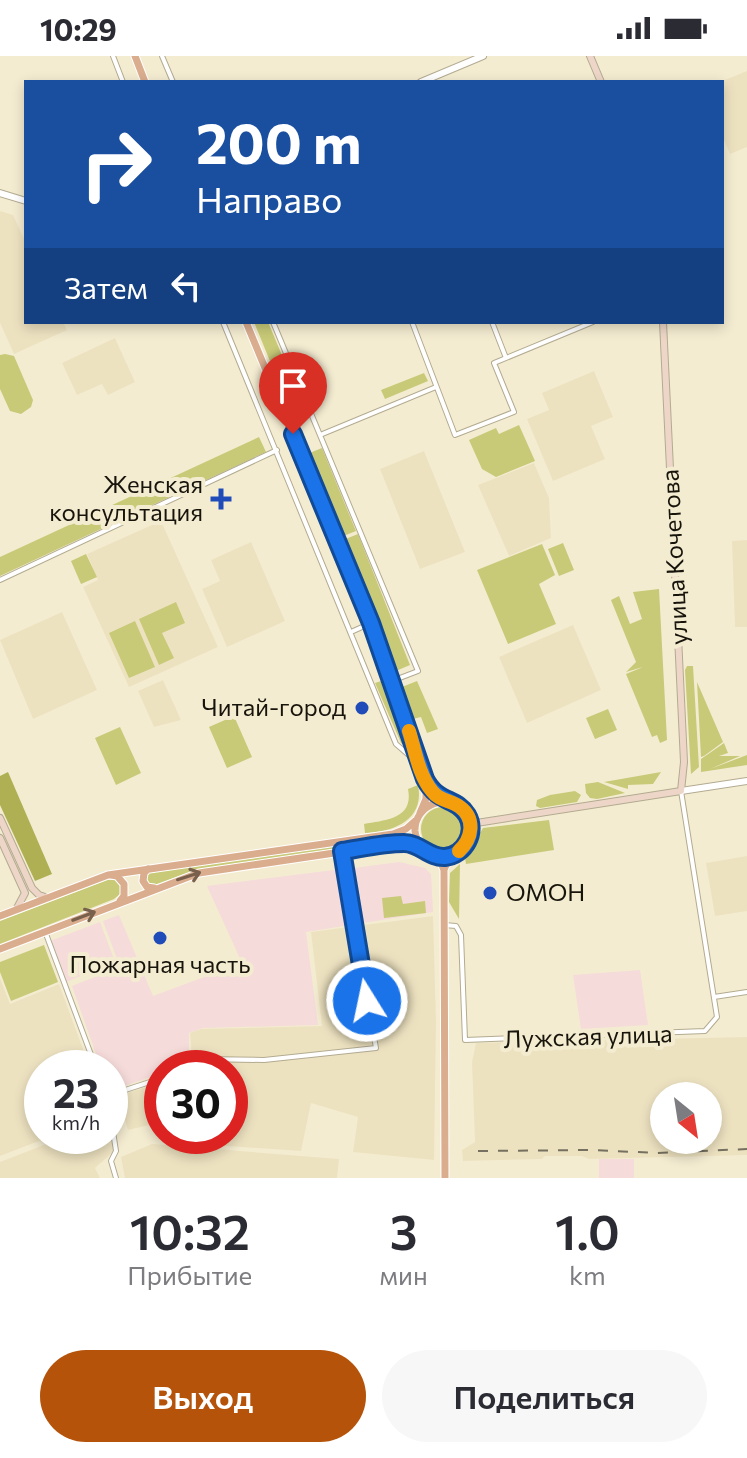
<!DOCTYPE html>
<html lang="ru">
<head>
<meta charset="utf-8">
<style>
	:root { --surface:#fff; --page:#f7f7f7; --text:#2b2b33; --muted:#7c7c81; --accent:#b45309 }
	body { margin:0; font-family:Commissioner,sans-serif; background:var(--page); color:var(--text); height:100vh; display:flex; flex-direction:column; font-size:30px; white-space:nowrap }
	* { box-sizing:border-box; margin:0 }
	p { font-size:26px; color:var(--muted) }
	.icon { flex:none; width:44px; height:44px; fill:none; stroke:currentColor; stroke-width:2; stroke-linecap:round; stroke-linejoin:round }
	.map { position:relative; height:1122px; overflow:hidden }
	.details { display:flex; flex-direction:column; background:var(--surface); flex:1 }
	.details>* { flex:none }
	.hud { position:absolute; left:24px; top:24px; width:700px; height:244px; border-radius:0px; box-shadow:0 4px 12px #0003; background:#1a4fa0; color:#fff; overflow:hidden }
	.needle { width:52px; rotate:150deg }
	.fabs { position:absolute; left:650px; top:1026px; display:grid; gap:16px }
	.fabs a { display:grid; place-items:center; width:72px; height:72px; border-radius:50%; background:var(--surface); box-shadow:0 4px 12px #0003; font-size:40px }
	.speed { position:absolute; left:24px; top:994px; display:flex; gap:16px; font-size:40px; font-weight:700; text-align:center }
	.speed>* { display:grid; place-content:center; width:104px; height:104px; border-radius:50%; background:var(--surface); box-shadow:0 4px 12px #0003; line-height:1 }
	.speed small { font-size:20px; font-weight:400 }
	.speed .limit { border:12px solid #d22; background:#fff; color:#111 }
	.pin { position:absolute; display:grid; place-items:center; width:68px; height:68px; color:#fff; margin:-82px -34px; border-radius:50% 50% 50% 0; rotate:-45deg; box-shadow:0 0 8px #0007 }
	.pin .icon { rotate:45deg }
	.me { position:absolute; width:88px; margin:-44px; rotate:350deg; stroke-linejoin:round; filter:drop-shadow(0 0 6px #0008) }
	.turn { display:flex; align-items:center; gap:28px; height:168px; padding:0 40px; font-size:36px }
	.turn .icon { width:104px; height:104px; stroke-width:2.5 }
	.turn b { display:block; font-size:56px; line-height:68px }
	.then { display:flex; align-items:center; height:76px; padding:0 40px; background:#0003; gap:16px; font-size:30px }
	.eta { display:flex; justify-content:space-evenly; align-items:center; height:136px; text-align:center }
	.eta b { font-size:48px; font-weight:600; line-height:56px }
	.primary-button { display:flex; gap:16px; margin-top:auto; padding:16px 40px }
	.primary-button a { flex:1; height:92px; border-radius:48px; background:var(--accent); color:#fff; font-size:32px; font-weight:600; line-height:92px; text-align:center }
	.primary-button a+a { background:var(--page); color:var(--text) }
	.status { display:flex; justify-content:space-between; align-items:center; height:56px; padding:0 40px; background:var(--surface); direction:ltr }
	.status svg { height:22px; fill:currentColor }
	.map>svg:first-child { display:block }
	.commercial { fill:#f5dbd9 }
	.built { fill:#ede2c0; fill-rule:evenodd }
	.green { fill:#c8ca78 }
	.forest { fill:#aeb053 }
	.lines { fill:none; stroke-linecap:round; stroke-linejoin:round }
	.minor-casing { stroke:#b3ab91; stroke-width:6 }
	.tertiary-casing { stroke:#b3ab91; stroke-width:8 }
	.secondary-casing { stroke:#b3ab91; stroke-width:8 }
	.primary-casing { stroke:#fff; stroke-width:9 }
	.minor { stroke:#fff; stroke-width:4 }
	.tertiary { stroke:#fff; stroke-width:6 }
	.secondary { stroke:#edd6c7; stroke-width:6 }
	.primary { stroke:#daad8f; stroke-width:7 }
	.rail { stroke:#75705f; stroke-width:2; stroke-dasharray:10 10; stroke-linecap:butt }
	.oneway { stroke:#78604d }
	.route-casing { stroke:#114b97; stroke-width:20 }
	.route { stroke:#1a73e8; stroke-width:14 }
	.slow { stroke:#f59e0b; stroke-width:14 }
	.poi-dot { fill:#1f4cb9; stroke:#f4ecd1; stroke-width:3 }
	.labels { text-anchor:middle; stroke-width:8; stroke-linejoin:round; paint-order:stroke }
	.poi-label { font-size:24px; fill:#17140b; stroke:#f4ecd1; text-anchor:end }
	.street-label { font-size:24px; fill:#17140b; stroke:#f4ecd1 }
</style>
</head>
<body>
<div class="status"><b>10:29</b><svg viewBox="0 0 49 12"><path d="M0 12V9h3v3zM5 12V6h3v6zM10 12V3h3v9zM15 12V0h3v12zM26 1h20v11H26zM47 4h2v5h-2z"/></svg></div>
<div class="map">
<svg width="747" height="1122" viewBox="0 0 747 1122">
	<rect width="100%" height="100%" fill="#f4ecd1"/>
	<path class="commercial" d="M399 806 425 812 431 818 433 856 356 868 347 813Z
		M342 813 350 869 306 876 318 969 203 972 189 977V997L178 1012H162V1017L110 1035V1012H101L72 930 120 911 103 865 119 859 153 940 242 907 207 830Z
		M100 866 115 906 66 926 50 885Z
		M640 914 648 969 581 973 573 919Z
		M599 1103H634V1122H599Z"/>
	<path class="built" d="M747 15V91L730 98 722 79 720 26Z
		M0 155 13 159 26 187V266H63L67 274 14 298 0 267Z
		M115 282 135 326 108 339 102 328 77 339 62 307Z
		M594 315 613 361 591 370 605 403 553 425 527 363 549 354 542 337Z
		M424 395 465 496 420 513 380 413Z
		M534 407 549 442 551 482 509 500 478 429Z
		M161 465 218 591 129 631 83 531 98 524 87 498Z
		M747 484V571H735L732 485Z
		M251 486 285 565 227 591 202 533 220 525 211 504Z
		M62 556 97 634 33 663 0 584Z
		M573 569 601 634 527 667 499 601Z
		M163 624 181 664 154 671 138 635Z
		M747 800V855L715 860 706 807Z
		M433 860 436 966 434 1104 353 1096 358 1061 311 1047 301 1095 199 1088 198 1080H230V1012H193L190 977 201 973 322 970 311 876Z
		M0 922 10 948 59 928 90 1012H42V1080H52L0 1100Z
		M747 981V1099L589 1103 582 1100H545L542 1103 463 1105 462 1094 475 1086 472 1006 476 987ZM664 1040H708V1084H664Z
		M162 1026V1073L153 1068 128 1074 118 1040Z
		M110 1070 113 1096 95 1112 100 1122H0V1106L67 1080H110Z
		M152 1088 339 1103 337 1122H125L121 1101Z"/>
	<path class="green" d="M254 266H268L305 354 292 359Z
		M5 298 14 300 33 344 31 351 21 358 10 355 0 333V299Z
		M424 317 428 325 385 343 381 334Z
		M519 369 535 405 496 421 482 413 469 384 496 372 499 378Z
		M259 381 266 396 0 520V501Z
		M322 392 356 475 341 481 307 398Z
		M358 478 410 609 396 615 343 484Z
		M563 487 574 514 559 520 548 493Z
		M542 488 555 519 539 528 556 568 508 588 477 514Z
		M86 498 97 521 81 528 71 505Z
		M659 533 667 684 660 687 657 679 652 681 626 618 643 611 626 616 636 606 611 544 619 540 630 568 642 563 633 536Z
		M176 546 185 567 162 577 174 602 159 609 139 563Z
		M135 565 155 611 129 622 109 577Z
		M687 610H693L699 711 691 718 685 614Z
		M384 624 407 691 401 687 375 627Z
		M417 625 438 673 427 677 421 661 413 663 402 631Z
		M697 626 723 686 704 700 701 701Z
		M608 653 617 674 595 683 586 662Z
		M234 660 252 701 227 712 209 671Z
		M120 671 141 717 116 729 95 682Z
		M724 687 728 697 719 700H740L710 713 747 699V709L701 716V703Z
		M661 716 653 728 628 729V733L604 726Z
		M598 726 625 737 597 743 590 742 586 737 585 728Z
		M418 729C425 764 394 776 365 777L364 768C385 764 414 763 408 733Z
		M575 735 581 739 577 746 540 752 536 750 537 744 550 739Z
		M421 773a22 22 0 1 1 44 0a22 22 0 1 1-44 0Z
		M549 764 554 794 466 808 465 802 483 772Z
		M399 780 400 784 196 814 154 829 149 828 146 824 149 817Z
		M460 808 459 863 449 846 450 817Z
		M107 824H115L120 830V838L114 843 0 888V865Z
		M401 840 403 848 425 845 426 857 384 862 382 842Z
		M44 889 58 926 11 945 0 916V906Z"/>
	<path class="forest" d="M8 716 52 818 35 825 0 749V720Z"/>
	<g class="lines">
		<g class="minor-casing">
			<path id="minor" d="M113 0 123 26
				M162 0 173 26
				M223 266 396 688 418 707
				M273 266 418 615 392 625
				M412 266 455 379 514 356 494 307 593 266
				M492 266 506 302
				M320 379 436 331
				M0 524 277 394
				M351 576 371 567
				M444 869 456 870 461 879 465 984 705 975 717 961 681 735
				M46 878 96 1012
				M714 941 747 936
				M186 1012 200 1003 264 1004 376 992 342 797
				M110 1039 162 1022
				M110 1056 116 1095 111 1105 116 1122"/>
		</g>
		<g class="tertiary-casing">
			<path id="tertiary" d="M421 26 483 0
				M0 137 26 145
				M681 735 747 725"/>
		</g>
		<g class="secondary-casing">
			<path id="secondary" d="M590 0 601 26
				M0 762 32 832 39 839 48 842
				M470 768 681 735 684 706 663 266
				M0 782 25 837 17 852"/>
		</g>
		<g class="primary-casing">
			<path id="primary" d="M135 0 145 26
				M246 266 371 567 426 728V743L420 757
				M148 813 144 817 143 825 147 831 154 832
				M444 814C439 797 417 795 415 775 414 749 448 735 464 756 487 784 449 794 444 814L445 1122
				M111 819 117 820 124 828V840L120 845
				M0 860 108 819 393 778 406 773 415 765
				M0 893 199 817 402 787 420 791"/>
		</g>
		<use href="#minor" class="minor"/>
		<use href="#tertiary" class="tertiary"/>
		<use href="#secondary" class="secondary"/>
		<use href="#primary" class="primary"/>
		<path class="rail" d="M478 1095 592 1094 657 1097 747 1093"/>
	</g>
	<defs><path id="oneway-shaft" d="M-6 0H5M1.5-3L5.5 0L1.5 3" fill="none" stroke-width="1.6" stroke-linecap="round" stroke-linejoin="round" transform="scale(2)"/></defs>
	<g class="oneway">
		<use href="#oneway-shaft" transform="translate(189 820) rotate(-18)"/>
		<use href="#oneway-shaft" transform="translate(84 860) rotate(-21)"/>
	</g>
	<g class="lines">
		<g class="route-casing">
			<path id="route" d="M293 378 371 567 425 723C438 748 456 741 467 759 477 776 465 799 445 801 429 802 420 787 404 787 383 787 362 792 342 795L367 945"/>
		</g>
		<use href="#route" class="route"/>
		<path class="slow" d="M409 675C415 694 419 720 432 735 439 745 451 744 460 751 476 763 472 783 459 795"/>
	</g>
	<g class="poi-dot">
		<path d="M217 431h8v8h8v8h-8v8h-8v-8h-8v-8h8z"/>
		<circle cx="362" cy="652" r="8"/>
		<circle cx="490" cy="837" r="8"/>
		<circle cx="160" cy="882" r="8"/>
	</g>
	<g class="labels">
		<g class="poi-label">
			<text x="203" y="437">Женская<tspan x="203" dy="28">консультация</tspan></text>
			<text x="346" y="660">Читай-город</text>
			<text x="506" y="845" text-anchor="start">ОМОН</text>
			<text x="160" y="917" text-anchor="middle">Пожарная часть</text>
		</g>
		<g class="street-label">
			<text transform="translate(675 501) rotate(-93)" y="8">улица Кочетова</text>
			<text transform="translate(588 981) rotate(-2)" y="8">Лужская улица</text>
		</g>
	</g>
</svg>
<div class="fabs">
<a><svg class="needle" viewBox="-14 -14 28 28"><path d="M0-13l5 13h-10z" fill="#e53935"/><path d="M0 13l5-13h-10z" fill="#7c7c81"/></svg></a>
</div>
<div class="speed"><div>23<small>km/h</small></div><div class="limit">30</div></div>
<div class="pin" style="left:293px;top:378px;background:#d93025"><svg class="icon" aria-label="arrive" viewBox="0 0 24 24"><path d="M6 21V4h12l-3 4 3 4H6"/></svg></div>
<svg class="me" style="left:367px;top:945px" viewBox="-20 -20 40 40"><circle r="17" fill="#1a73e8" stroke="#fff" stroke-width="3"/><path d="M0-11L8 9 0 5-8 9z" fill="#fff"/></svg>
<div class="hud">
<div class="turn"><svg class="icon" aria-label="right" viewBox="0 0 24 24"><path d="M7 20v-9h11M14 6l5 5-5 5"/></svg><div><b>200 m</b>Направо</div></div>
<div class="then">Затем<svg class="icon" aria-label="left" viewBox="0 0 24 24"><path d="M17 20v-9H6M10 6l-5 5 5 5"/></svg></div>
</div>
</div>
<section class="details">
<div class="eta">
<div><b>10:32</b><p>Прибытие</p></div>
<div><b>3</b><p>мин</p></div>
<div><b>1.0</b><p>km</p></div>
</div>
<div class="primary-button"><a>Выход</a><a>Поделиться</a></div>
</section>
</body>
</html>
